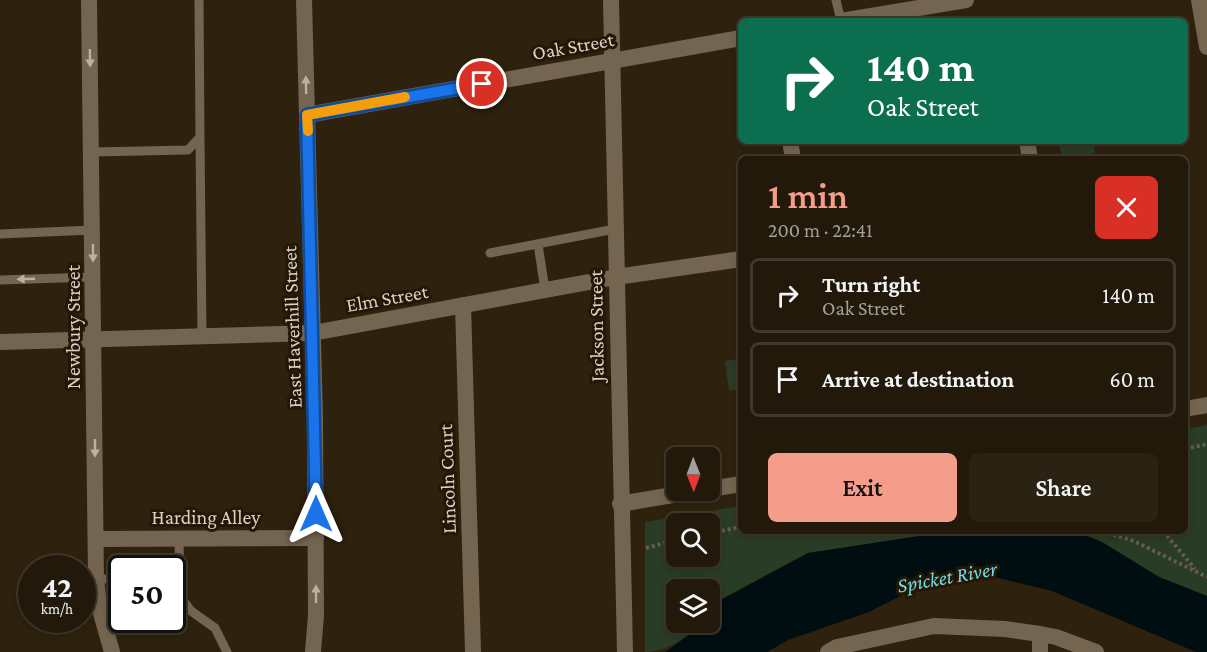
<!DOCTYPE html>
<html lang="en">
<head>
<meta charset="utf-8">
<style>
	:root { --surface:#22190a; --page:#2a2213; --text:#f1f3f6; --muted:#a2a09c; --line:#3f382b; --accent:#f49d8b }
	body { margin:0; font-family:"Crimson Pro",serif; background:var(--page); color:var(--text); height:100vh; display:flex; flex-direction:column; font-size:22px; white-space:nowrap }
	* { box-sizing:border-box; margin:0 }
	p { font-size:20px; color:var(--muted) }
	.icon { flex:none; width:33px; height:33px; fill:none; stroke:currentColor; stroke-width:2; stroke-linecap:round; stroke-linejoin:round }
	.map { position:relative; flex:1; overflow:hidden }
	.sheet { position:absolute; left:738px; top:156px; width:450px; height:378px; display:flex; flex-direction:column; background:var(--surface); border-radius:9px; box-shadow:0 3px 9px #0003,0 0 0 2px var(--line) }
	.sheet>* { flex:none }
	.guide { position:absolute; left:738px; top:18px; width:450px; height:126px; border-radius:9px; box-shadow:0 3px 9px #0003,0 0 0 2px var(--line); background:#0b6e4f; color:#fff; overflow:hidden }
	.needle { width:39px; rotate:179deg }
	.tools { position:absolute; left:666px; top:447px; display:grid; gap:12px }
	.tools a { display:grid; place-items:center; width:54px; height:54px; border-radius:9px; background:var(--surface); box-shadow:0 3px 9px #0003,0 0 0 2px var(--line); font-size:30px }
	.speed { position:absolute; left:18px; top:555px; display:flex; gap:12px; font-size:30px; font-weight:700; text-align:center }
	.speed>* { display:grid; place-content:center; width:78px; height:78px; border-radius:50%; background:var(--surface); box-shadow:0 3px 9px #0003,0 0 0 2px var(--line); line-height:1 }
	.speed small { font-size:15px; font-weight:400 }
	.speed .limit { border:3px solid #111; border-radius:9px; background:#fff; color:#111 }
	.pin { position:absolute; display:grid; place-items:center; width:51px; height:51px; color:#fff; margin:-26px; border:3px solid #fff; border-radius:50%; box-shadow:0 2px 6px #0007 }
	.me { position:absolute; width:66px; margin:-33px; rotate:0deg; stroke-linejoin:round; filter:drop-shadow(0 0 4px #0008) }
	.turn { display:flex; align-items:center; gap:21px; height:126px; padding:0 30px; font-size:27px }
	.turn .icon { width:78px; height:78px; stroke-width:2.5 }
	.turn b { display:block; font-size:42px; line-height:51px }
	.round { display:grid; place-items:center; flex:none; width:63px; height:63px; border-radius:9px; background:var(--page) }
	.summary { display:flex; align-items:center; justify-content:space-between; height:102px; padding:0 30px }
	h1 { font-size:36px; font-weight:600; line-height:45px; color:var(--accent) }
	.cta { display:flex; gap:12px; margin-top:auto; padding:12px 30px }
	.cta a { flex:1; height:69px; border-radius:9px; background:var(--accent); color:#111; font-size:24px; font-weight:600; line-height:69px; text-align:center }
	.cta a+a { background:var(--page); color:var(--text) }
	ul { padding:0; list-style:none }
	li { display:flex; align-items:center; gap:18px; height:75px; margin:0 12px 9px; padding:0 18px; border:3px solid var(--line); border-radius:9px }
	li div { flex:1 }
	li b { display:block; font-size:22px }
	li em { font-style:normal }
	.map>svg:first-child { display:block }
	.green { fill:#293c26; fill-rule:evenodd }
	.water { fill:#000e11 }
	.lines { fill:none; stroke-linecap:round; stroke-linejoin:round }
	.path { stroke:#675b4b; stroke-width:4; stroke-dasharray:3 3; stroke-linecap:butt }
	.service { stroke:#746550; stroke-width:9 }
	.minor { stroke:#746550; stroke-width:16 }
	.tertiary { stroke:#746550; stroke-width:16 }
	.secondary { stroke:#746550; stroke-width:16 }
	.oneway { fill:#bbb1a3 }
	.route-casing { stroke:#114b97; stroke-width:15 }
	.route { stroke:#1a73e8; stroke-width:10 }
	.slow { stroke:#f59e0b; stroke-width:10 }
	.labels { text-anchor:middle; stroke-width:6; stroke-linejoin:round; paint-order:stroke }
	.street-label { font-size:20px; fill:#dad1c6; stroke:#241705 }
	.water-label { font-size:21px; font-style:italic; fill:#73dae6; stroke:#241705 }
</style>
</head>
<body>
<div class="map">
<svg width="1207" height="652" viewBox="0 0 1207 652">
	<rect width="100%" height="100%" fill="#2e210e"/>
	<path class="green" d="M1058 141H1098L1094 143 1095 153 1063 159Z
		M741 359V389L729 391 725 361Z
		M1207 425V596L1159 577 1102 542 1074 531H1185V429Z
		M741 506V531H952L808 553 721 599 710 613V590H676V622L701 623C686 638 667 652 645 652V522ZM676 524H710V556H676Z"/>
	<path class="water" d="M952 531H1074L1102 542 1159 577 1207 596V652H1196L1052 591 994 577 914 589 869 612 788 640 767 652H665L688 636 701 623 710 622V613L721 600 808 553Z"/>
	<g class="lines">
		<path class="path" d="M1185 449 1207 444
			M830 531 843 533 888 531
			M1102 531 1134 541 1207 577
			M1163 531 1195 569
			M710 533 741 527
			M646 548 676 540"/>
		<path class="service" d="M836 0 841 21
			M200 137 202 336
			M93 152 188 150 200 137 199 0
			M0 234 93 230
			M538 244 545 290
			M490 253 615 229
			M0 280 94 277
			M179 538 180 596 191 611 215 628 227 652
			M96 579H122"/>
		<path class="minor" d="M1199 0 1207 47
			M841 21 966 0
			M307 115 741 38
			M790 141 793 159
			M1027 141 1030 159
			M463 305 473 652
			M0 342 313 333 616 277 741 259
			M1185 409 1207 405
			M710 489 741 484
			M620 504 702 490
			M96 539 316 538
			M1040 634V652
			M828 652 837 647 934 626 1005 629 1040 634 1056 637 1096 652"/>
		<path class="tertiary" d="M89 0 96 579 99 606 112 652"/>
		<path class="secondary" d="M304 0 315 418 316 615 313 652
			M611 0 625 652"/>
	</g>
	<defs><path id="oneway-solid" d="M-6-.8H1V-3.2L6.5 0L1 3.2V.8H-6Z" transform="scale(1.5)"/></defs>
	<g class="oneway">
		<use href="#oneway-solid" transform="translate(90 58) rotate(89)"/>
		<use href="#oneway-solid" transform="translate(306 85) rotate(-91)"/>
		<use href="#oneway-solid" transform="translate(93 253) rotate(90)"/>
		<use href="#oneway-solid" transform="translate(26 279) rotate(178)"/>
		<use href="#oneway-solid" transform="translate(95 448) rotate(90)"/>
		<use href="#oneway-solid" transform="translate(316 594) rotate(-90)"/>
	</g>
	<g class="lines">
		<g class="route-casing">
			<path id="route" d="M316 514 307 115 482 84"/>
		</g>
		<use href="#route" class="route"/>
		<path class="slow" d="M308 131 307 115 405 97"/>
	</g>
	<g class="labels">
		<g class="street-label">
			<text transform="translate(573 46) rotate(-10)" y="7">Oak Street</text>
			<text transform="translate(387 298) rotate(-10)" y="7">Elm Street</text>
			<text transform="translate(596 326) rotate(-91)" y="7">Jackson Street</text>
			<text transform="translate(73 327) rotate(-90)" y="7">Newbury Street</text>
			<text transform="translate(292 327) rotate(-92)" y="7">East Haverhill Street</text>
			<text transform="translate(447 479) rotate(-92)" y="7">Lincoln Court</text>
			<text x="206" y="524">Harding Alley</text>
		</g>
		<g class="water-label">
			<text transform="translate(947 577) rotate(-10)" y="7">Spicket River</text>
		</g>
	</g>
</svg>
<div class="tools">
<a><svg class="needle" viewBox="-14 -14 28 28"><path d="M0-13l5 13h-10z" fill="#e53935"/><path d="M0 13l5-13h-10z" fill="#a2a09c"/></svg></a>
<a><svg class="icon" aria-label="search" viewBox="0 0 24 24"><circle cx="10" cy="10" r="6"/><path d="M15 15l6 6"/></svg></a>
<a><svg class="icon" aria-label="layers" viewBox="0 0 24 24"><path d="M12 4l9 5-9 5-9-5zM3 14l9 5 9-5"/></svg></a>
</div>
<div class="speed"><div>42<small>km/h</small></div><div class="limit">50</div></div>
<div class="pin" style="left:482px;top:84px;background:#d93025"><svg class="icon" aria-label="arrive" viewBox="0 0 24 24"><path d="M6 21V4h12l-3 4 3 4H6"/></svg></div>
<svg class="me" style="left:316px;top:514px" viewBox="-20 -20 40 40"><path d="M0-17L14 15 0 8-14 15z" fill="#1a73e8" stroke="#fff" stroke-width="4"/></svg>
<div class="guide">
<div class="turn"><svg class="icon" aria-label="right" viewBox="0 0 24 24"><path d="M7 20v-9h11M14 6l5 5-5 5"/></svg><div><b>140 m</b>Oak Street</div></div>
</div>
<section class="sheet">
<div class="summary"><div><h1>1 min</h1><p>200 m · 22:41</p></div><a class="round" style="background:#d93025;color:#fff"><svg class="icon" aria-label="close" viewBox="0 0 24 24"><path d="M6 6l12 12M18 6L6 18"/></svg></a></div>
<ul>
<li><svg class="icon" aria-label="right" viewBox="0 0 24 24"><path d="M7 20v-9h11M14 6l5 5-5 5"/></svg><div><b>Turn right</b><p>Oak Street</p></div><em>140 m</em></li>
<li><svg class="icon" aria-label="arrive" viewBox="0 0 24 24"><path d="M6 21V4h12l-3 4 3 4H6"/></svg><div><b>Arrive at destination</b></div><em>60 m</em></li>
</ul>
<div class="cta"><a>Exit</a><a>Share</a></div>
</section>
</div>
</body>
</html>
